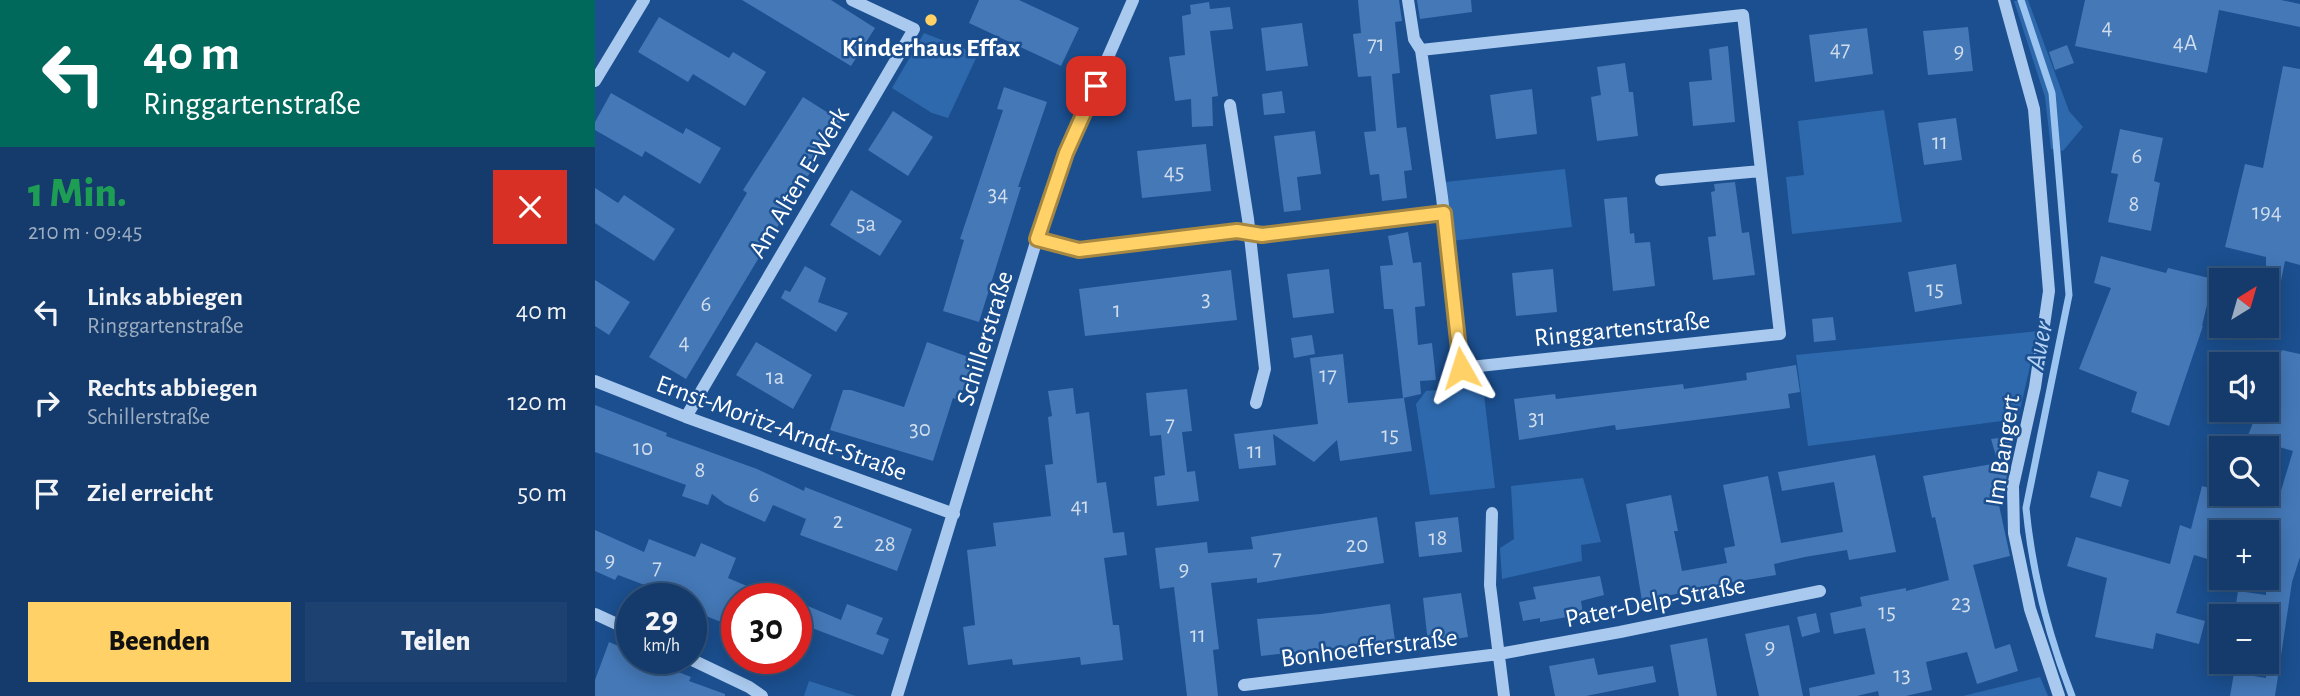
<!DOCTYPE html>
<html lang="de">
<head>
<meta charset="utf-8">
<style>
	:root { --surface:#143b6b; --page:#1d4271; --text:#f1f3f6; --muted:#9dadc1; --line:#33557e; --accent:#ffd166 }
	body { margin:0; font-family:"Alegreya Sans",sans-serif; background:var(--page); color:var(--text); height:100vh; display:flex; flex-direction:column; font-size:26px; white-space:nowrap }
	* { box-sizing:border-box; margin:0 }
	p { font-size:23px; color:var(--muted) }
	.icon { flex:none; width:38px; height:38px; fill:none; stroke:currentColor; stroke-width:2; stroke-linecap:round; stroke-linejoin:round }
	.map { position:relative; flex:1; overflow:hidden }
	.sheet { display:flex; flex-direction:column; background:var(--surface); width:595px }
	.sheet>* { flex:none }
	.hud { background:#00695c; color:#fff; overflow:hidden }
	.needle { width:46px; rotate:37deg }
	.tools { position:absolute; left:1614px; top:268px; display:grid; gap:14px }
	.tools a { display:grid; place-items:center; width:70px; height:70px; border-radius:0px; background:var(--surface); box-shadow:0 4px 18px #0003,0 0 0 2px var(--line); font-size:35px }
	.speed { position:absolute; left:21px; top:583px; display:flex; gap:14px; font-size:35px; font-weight:700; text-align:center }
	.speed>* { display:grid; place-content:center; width:91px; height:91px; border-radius:50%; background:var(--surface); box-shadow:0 4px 18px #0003,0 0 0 2px var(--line); line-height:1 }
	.speed small { font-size:18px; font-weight:400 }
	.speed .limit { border:10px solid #d22; background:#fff; color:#111 }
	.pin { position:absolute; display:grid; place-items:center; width:60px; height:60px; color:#fff; margin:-30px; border-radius:14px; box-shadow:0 4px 10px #0006 }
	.me { position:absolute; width:77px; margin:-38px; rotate:354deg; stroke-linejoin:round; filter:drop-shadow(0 0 5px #0008) }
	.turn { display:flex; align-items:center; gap:24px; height:147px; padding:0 28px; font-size:32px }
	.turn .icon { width:91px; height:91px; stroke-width:2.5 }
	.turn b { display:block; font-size:49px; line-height:60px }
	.round { display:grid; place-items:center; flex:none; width:74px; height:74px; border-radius:0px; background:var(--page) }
	.overview { display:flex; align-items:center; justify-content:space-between; height:119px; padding:0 28px }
	h1 { font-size:42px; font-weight:800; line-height:52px; color:#1e9e55 }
	.primary-button { display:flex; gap:14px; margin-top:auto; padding:14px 28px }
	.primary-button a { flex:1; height:80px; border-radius:0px; background:var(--accent); color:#111; font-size:28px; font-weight:800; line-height:80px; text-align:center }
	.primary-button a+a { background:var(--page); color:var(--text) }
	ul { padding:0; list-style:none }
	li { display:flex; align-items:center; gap:21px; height:91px; padding:0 28px }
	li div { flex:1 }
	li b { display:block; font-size:26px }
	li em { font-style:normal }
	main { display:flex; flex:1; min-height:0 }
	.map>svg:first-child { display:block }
	.green { fill:#2e69ad }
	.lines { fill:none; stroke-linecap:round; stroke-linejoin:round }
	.stream { stroke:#9cc4f0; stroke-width:7 }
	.building { fill:#4478b7 }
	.minor { stroke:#a9c9ee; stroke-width:12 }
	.route-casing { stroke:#a68842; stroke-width:18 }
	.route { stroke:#ffd166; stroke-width:12 }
	.poi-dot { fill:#ffd166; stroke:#1b4f8f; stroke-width:2.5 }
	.labels { text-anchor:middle; stroke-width:5; stroke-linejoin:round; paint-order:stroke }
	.number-label { font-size:23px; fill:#d0dded }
	.poi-label { font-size:26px; font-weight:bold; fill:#fff; stroke:#1b4f8f }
	.street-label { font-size:26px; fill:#fff; stroke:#1b4f8f }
	.water-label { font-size:28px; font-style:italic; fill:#b5d3f5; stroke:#1b4f8f }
</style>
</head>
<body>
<main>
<section class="sheet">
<div class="hud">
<div class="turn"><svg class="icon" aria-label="left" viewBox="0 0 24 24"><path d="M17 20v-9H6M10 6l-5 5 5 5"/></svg><div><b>40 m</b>Ringgartenstraße</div></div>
</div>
<div class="overview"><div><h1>1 Min.</h1><p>210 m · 09:45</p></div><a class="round" style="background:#d93025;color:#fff"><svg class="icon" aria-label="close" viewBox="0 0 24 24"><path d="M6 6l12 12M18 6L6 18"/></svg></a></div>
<ul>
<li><svg class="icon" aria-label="left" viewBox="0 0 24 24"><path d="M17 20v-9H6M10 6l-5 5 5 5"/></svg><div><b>Links abbiegen</b><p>Ringgartenstraße</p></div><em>40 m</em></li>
<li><svg class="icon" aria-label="right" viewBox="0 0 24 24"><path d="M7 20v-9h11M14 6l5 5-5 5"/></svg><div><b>Rechts abbiegen</b><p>Schillerstraße</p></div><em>120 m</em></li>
<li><svg class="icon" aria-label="arrive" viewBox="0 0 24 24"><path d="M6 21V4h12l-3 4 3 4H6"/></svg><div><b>Ziel erreicht</b></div><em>50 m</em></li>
</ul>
<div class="primary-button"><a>Beenden</a><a>Teilen</a></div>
</section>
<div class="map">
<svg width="1705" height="696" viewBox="0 0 1705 696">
	<rect width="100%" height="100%" fill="#1b4f8f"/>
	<path class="green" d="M1433 0 1474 111 1488 127 1468 151 1456 149 1450 97 1419 1Z
		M329 33 383 54 353 118 337 113 297 88Z
		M1289 110 1307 222 1197 234 1191 177 1209 175 1203 121Z
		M970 169 977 227 856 241 850 182Z
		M1443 331 1423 419 1213 446 1201 355Z
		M888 386 900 488 835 495 821 404 831 391Z
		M988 478 1006 542 986 545 987 561 907 579 905 548 919 539 916 486Z
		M1445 677 1453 696H1368Z
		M214 681 261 696H209Z"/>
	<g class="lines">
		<path class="stream" d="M1426 0 1457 93 1474 295 1431 508C1437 571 1454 637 1477 696"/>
	</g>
	<path class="building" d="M147 0H236L280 28 256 66Z
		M384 0H424L484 28 466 66 374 23Z
		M763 0H804L807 21 800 22 805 73 797 74 802 128 811 127 817 170 809 171 812 198 787 201 784 174 775 175 769 132 781 131 776 76 763 77 758 34 766 33Z
		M822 0H876L877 12 825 19Z
		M1490 0H1686L1705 4V27L1624 10 1612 73 1480 46Z
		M614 2 615 9 635 7 638 29 615 31 623 96 617 97 618 126 597 127 596 99 580 101 574 57 590 55 587 16 596 14 595 5Z
		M64 17 134 58 138 52 171 72 150 106 98 74 93 82 43 52Z
		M707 23 713 66 671 71 666 28Z
		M1373 27 1378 71 1333 75 1328 31Z
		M1272 28 1278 74 1220 82 1214 35Z
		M1472 45 1479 63 1460 70 1454 52Z
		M1133 46 1140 122 1098 126 1094 82 1117 80 1114 49Z
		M1030 63 1034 92H1038L1043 136 1002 141 996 97 1006 95 1002 67Z
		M1688 66 1705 69V265L1690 261 1680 311 1671 310V257L1630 247 1650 164 1668 168Z
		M409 87 452 102 423 187H426L384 322 348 311 369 240 365 239 408 110 402 109Z
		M937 89 942 134 901 139 895 95Z
		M687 91 690 113 669 115 667 94Z
		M16 93 88 134 91 128 126 148 105 184 50 151 47 157 0 130V122Z
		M208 97 246 121 91 379 54 357 152 193 148 190Z
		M298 111 338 137 313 176 273 150Z
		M1361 118 1367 160 1329 165 1323 123Z
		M1525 129 1568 138 1559 181 1565 183 1556 231 1513 222 1523 174 1516 173Z
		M720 131 726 174 702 177 706 210 689 212 679 136Z
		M611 144 616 191 547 198 542 151Z
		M1140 182 1147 233 1154 232 1160 275 1118 280 1113 237 1121 236 1116 192 1120 191 1119 184Z
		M0 188 23 203 29 195 80 229 59 261 0 223Z
		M256 190 307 221 285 256 235 225Z
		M1032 197 1035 234 1039 233 1040 243 1055 242 1060 286 1018 291 1009 199Z
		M813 232 818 263 826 262 830 306 820 307 823 345 837 343 841 380 825 381 826 394 808 398 798 309H789L785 266 798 265 793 236Z
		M1506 256 1571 273 1573 268 1618 279 1607 326H1608L1574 426 1536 412 1542 392 1484 369 1516 288 1499 283Z
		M1361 264 1367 304 1320 312 1313 272Z
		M210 266 231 278 223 302 253 313 241 332 186 298 190 290 195 292Z
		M734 269 739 313 698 318 692 274Z
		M958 269 962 312 921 316 917 273Z
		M636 270 642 320 490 336 484 289Z
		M0 280 35 302 14 335 0 326Z
		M1238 317 1241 340 1219 342 1217 319Z
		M717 335 720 354 699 358 696 338Z
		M161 342 217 375 198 409 141 375Z
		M332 342 379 359 364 400 358 398 338 461 235 430 248 390H256L309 407Z
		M1687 350 1705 354V557L1697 582 1680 696H1635L1639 673 1671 678V616H1639L1643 591 1671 595V532H1626V563L1599 555 1581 613 1610 621 1604 644 1561 633 1558 649 1500 637 1512 578 1472 566 1481 537 1575 564 1585 525 1596 529 1607 486 1626 491V507L1631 494H1685L1698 451 1652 438 1663 410H1671V389Z
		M748 354 753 403 809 398 817 451 745 461 742 440 719 462 678 434 681 465 644 469 639 434 723 424 715 358Z
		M1201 365 1205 392 1193 394 1195 408 1021 430 1020 425 924 440 919 399 960 394 961 399 1088 384 1089 389 1152 380 1151 373Z
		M478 388 481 414 494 412 502 483 511 482 518 533 529 532 532 555 509 558 518 625H524L528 660 486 665 485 657 418 665 417 659 373 665 368 627 380 625 372 550 401 546 398 523 456 516 450 465 458 464 453 417 457 416 453 391Z
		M592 389 597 431 587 432 592 472 600 471 604 501 562 506 559 477 570 475 566 435 555 436 551 393Z
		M0 405 72 433 71 436 162 469 209 491 210 487 317 529 302 571 205 535 211 519 178 505 170 522 130 504 117 494 113 505 87 496 91 485 0 452Z
		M1418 436 1409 494 1402 496 1415 556 1378 565 1400 649 1415 644 1423 671 1382 684 1372 652 1331 662 1337 690 1311 696H1284L1283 691 1262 696H1215L1214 688 1280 674 1270 628 1239 634 1235 613 1267 606 1265 597 1311 588V591L1354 580 1340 517 1337 518 1328 476 1403 463 1396 439Z
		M1280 455 1301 552 1254 560 1252 550 1210 557 1179 564 1181 575 1091 590V592L1047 601 1031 504 1076 495 1083 531H1079L1087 571 1132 563 1129 548 1140 546 1128 485 1173 476 1186 543 1248 532 1239 482 1187 491 1183 472Z
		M1503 471 1534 480 1526 507 1495 497Z
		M782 517 789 563 662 583V578L616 583 624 649 618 650 623 696H592L579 587 565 589 560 548 612 542 613 553 658 549 656 537Z
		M863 517 867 552 824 557 820 522Z
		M0 530 49 552 54 539 100 557 106 543 141 558 133 578 180 598H136L126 622 96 610V598H84L23 575 20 580 0 571Z
		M1005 576 1009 595 986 601 988 614 945 622V618L928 621 924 602 941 599 938 587Z
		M866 593 873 637 833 643 828 598Z
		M201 601 246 620 252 604 288 618 281 634 294 639 288 655 201 622Z
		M795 604 800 641 666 656 662 619 726 614Z
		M1221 613 1225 632 1207 637 1202 617Z
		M1194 625 1208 696H1164L1150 634Z
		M1112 638 1122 696H1084L1075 645Z
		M14 642 33 650 30 658H60L58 662 96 677 94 681 130 694V696H0V680Z
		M999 658 1003 675 1058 666 1061 682 991 696H960L954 666Z"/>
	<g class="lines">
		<path class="minor" d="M813 0 819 39 826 50
			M1409 0 1439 109 1454 291 1440 387 1418 486 1419 533 1435 609 1464 696
			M1148 15 1185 334 866 368 847 197 826 50Z
			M0 81 49 0
			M635 105 653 219 670 369 661 403
			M1066 180 1166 171
			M442 239 484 250 642 231 667 235 849 213
			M0 381 91 417 359 514
			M91 417 319 29 257 0
			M897 513 895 585 909 696
			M0 614 37 631
			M93 658 154 687 167 696
			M649 685 904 654 1025 632 1225 591
			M302 696 442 239 471 153 538 0"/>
	</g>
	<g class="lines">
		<g class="route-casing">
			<path id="route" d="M501 86 471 153 442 239 484 250 642 231 667 235 849 213 866 368"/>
		</g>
		<use href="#route" class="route"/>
	</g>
	<circle class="poi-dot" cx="336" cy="20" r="7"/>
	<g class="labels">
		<g class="number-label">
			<text x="1512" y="34">4</text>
			<text x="1590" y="50">4A</text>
			<text x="781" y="51">71</text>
			<text x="1245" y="56">47</text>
			<text x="1364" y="58">9</text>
			<text x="1345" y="149">11</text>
			<text x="1542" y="163">6</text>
			<text x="579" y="179">45</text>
			<text x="403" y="201">34</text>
			<text x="1539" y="211">8</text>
			<text x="1672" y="219">194</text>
			<text x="271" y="231">5a</text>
			<text x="1340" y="296">15</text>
			<text x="611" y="306">3</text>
			<text x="111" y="311">6</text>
			<text x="522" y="317">1</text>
			<text x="89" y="349">4</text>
			<text x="733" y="382">17</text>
			<text x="180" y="384">1a</text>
			<text x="942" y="425">31</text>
			<text x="575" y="431">7</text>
			<text x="325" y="436">30</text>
			<text x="795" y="442">15</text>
			<text x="48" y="455">10</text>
			<text x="660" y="458">11</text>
			<text x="105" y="477">8</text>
			<text x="159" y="502">6</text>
			<text x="485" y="513">41</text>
			<text x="243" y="528">2</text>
			<text x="843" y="545">18</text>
			<text x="290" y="551">28</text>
			<text x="762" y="552">20</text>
			<text x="682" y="565">7</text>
			<text x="15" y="567">9</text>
			<text x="62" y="574">7</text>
			<text x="589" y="576">9</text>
			<text x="1366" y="610">23</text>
			<text x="1292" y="619">15</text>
			<text x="603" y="642">11</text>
			<text x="1175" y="654">9</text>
			<text x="1307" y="682">13</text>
		</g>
		<g class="poi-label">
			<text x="336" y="56">Kinderhaus Effax</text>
		</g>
		<g class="street-label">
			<text transform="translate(203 182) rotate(-59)" y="9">Am Alten E-Werk</text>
			<text transform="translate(1027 328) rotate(-6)" y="9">Ringgartenstraße</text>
			<text transform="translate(389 338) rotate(-73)" y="9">Schillerstraße</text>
			<text transform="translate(187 427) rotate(20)" y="9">Ernst-Moritz-Arndt-Straße</text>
			<text transform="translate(1407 450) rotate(-81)" y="9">Im Bangert</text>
			<text transform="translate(1060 601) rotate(-11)" y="9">Pater-Delp-Straße</text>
			<text transform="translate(774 647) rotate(-7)" y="9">Bonhoefferstraße</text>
		</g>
		<g class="water-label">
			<text transform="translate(1443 345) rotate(-79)" y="10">Auer</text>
		</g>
	</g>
</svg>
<div class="tools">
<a><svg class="needle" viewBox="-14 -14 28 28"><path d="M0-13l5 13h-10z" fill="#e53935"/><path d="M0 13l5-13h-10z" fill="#9dadc1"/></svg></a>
<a><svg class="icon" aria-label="sound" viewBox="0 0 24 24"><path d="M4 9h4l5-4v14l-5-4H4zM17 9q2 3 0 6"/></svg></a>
<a><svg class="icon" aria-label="search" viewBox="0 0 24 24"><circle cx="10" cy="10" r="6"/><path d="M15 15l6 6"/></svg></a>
<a>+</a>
<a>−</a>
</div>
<div class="speed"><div>29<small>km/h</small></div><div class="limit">30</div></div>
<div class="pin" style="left:501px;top:86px;background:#d93025"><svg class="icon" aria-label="arrive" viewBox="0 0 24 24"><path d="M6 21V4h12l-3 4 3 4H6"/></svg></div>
<svg class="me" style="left:866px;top:368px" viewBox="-20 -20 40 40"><path d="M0-17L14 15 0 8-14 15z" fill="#ffd166" stroke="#fff" stroke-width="4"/></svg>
</div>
</main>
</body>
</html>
